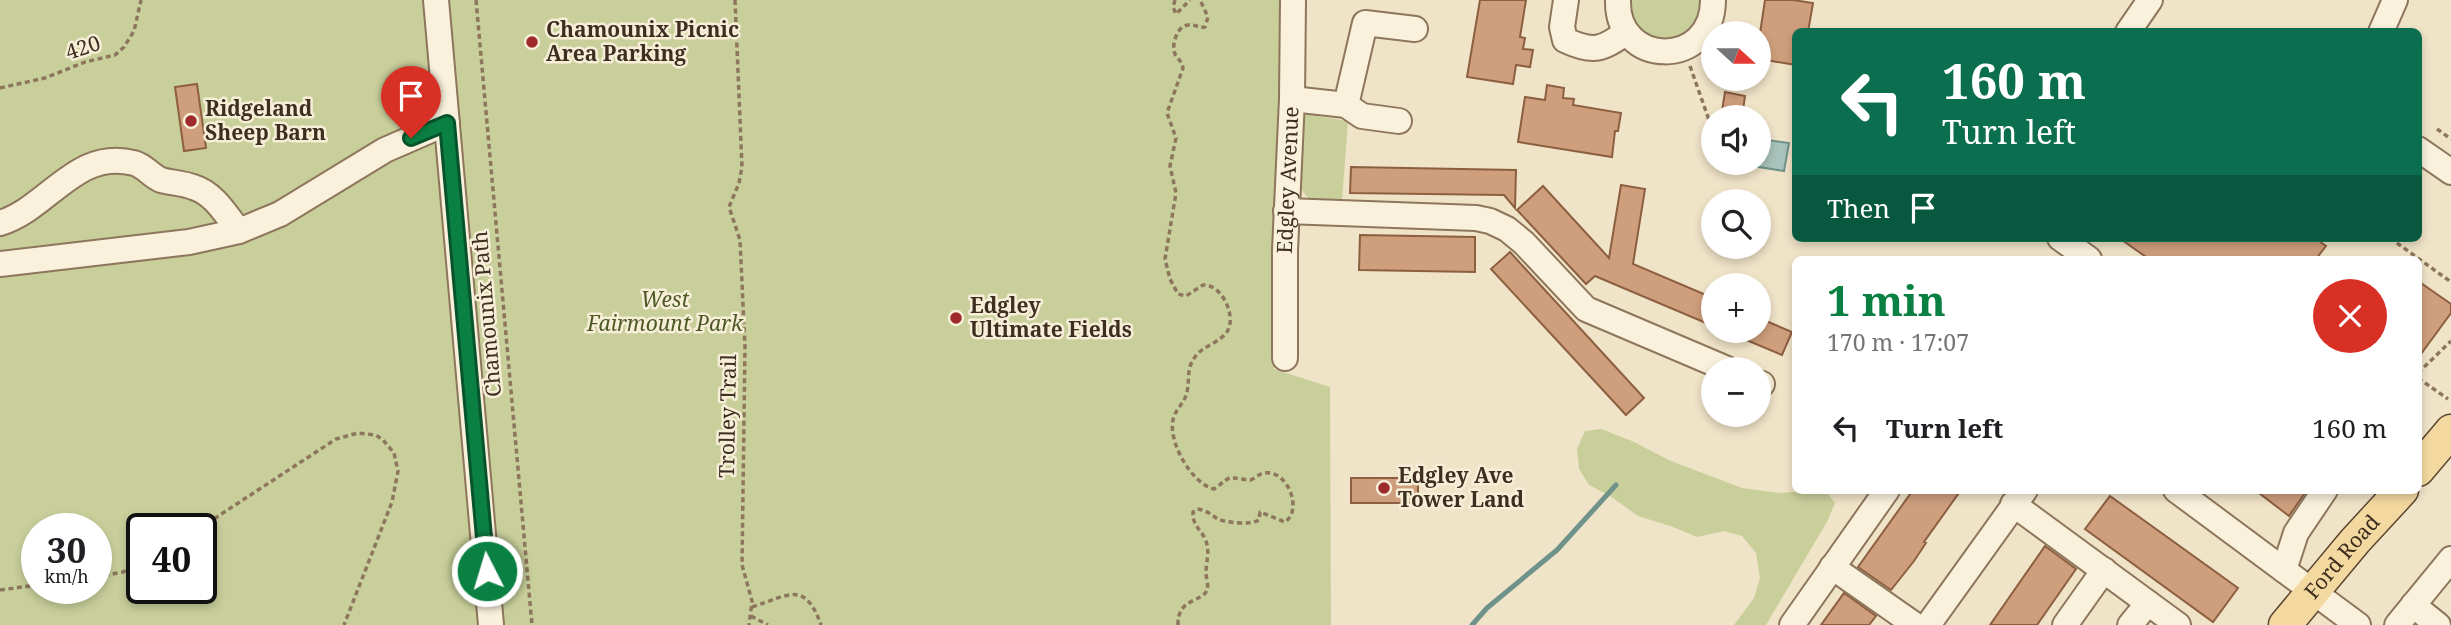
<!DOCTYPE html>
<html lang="en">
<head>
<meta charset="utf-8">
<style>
	:root { --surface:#fff; --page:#f2f2f2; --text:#202124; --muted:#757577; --accent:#0b8043 }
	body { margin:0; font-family:"Noto Serif",serif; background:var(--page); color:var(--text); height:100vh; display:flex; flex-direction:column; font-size:26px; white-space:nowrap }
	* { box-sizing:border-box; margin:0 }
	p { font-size:23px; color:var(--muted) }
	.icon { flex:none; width:38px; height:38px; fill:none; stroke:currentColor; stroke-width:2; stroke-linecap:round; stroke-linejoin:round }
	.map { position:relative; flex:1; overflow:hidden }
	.sheet { position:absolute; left:1792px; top:256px; width:630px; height:238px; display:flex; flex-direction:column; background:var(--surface); border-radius:10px; box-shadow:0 4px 10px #0003 }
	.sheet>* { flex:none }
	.top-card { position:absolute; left:1792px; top:28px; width:630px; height:214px; border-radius:10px; box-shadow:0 4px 10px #0003; background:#0b6e4f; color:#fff; overflow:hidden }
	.needle { width:46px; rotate:111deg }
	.fabs { position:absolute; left:1701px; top:21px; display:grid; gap:14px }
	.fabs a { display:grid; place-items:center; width:70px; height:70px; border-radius:50%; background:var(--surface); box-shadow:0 4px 10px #0003; font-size:35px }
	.speed { position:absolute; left:21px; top:513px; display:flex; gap:14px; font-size:35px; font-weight:700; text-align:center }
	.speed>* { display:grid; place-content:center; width:91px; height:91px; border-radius:50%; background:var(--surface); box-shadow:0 4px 10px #0003; line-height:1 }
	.speed small { font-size:18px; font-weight:400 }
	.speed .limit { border:4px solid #111; border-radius:10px; background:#fff; color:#111 }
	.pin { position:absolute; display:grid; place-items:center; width:60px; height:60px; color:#fff; margin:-72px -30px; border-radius:50% 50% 50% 0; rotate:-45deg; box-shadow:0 0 7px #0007 }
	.pin .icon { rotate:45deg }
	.me { position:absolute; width:77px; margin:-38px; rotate:355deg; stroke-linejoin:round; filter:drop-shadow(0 0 5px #0008) }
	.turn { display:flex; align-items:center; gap:24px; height:147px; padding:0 35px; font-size:32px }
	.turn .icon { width:91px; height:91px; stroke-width:2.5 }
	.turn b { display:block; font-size:49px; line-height:60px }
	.then { display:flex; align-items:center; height:66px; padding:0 35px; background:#0003; gap:14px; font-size:26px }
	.round { display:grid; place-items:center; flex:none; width:74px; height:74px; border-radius:37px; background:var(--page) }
	.overview { display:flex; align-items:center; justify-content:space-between; height:119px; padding:0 35px }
	h1 { font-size:42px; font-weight:700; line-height:52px; color:var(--accent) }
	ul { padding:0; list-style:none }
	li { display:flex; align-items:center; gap:21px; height:105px; padding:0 35px }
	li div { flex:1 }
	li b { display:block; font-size:26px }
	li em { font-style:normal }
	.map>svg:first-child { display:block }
	.green { fill:#c9cf9b; fill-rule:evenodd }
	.water { fill:#a9c4bc; stroke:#6f938a; stroke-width:2 }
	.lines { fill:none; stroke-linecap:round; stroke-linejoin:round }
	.stream { stroke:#6f938a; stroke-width:5 }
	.building { fill:#cf9f7d; stroke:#8d5f41; stroke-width:2 }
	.minor-casing { stroke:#8d765c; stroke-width:28 }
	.major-casing { stroke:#5b4430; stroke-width:35 }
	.path { stroke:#8d765c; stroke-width:3.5; stroke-dasharray:5 3.5; stroke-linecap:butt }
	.minor { stroke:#faf1dc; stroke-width:24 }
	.major { stroke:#f3d9a0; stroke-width:32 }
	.route-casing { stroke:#07532c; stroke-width:18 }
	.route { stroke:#0b8043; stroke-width:12 }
	.poi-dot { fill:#9e2a2b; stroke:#f7eed8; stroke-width:2.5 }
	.labels { text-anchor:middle; stroke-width:5; stroke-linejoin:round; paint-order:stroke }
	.poi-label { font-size:21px; font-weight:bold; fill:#3d2e20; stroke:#f7eed8; text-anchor:start }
	.street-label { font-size:21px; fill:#3d2e20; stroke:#f7eed8 }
	.park-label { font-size:21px; font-style:italic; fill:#4d5a26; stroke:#f7eed8 }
</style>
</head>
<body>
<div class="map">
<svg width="2451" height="625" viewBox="0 0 2451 625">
	<rect width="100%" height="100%" fill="#f0e4c8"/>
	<path class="green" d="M0 0H1282L1281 130 1274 369 1330 387 1331 625H0ZM37 528H96V588H37ZM142 528H201V588H142Z
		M1630 0H1702C1703 38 1661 57 1637 26 1636 24 1631 19 1631 17 1629 12 1630 5 1630 0Z
		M1304 114 1348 121 1342 201 1308 198 1299 186 1301 122Z
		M1601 429 1632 441 1671 461 1742 488 1779 493 1818 490 1828 494 1835 503 1828 520 1766 625H1734L1754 598 1760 578 1756 553 1742 536 1724 531 1697 537 1673 527 1638 516 1610 496 1589 485 1579 469 1577 449 1585 431Z"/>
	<path class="water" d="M1759 139 1789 143 1784 171 1733 163H1759Z"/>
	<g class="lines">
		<path class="stream" d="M1472 625 1487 608 1557 550 1616 485"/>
	</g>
	<path class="building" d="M1480 0H1526L1520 37 1525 38 1523 49 1533 50 1530 67 1516 65 1513 84 1467 77Z
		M1765 0H1793L1813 3 1808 32H1796V65L1759 59V40Z
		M197 84 206 148 184 151 175 87Z
		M1547 85 1564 88 1563 98 1574 99 1573 105 1621 113 1618 131H1615L1612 157 1518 142 1525 97 1545 100Z
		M1725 92 1745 96 1742 117H1721Z
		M1351 167 1516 170 1515 208 1504 195 1350 193Z
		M1621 185 1645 189 1633 264 1713 298V326L1595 276 1586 284 1517 210 1543 186 1609 258Z
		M1360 235 1475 237V272L1359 270Z
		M2119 238H2315L2326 246 2316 259H2149Z
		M1510 252 1644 398 1626 415 1491 269Z
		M2418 281 2451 304V313L2418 358Z
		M1759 318 1792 332 1782 355 1725 331H1759Z
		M1351 478H1415L1418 480V496H1415V503H1351Z
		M1913 490H1961L1924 542 1926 543 1914 561 1891 590 1858 567Z
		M2255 490H2307L2289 516Z
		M2110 496 2238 588 2213 622 2085 529Z
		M2045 546 2076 569 2037 625H1990Z
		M1844 593 1876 616 1869 625H1821Z"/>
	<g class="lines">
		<g class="minor-casing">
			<g id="minor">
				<path d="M436 0 491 625"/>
				<path d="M1566 0 1562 27 1565 40C1593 53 1603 50 1626 32"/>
				<path d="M1618 0C1616 68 1713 69 1713 0"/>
				<path d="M2128 32 2150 0"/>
				<path d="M2381 32 2395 0"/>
				<path d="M1292 99 1346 105 1362 116 1399 121"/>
				<path d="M1346 105 1365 23 1415 29"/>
				<path d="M2418 149 2451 172"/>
				<path d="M1286 211 1476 218 1490 221 1507 229 1524 243 1586 309 1727 369"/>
				<path d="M0 223C49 208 76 148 134 163 145 166 151 176 161 180 172 183 183 183 193 187 214 193 226 215 239 231"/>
				<path d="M2060 238 2089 259"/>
				<path d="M0 264 189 242 239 231 280 214 385 150 447 123"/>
				<path id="s1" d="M1285 358V250L1292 99 1293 0"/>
				<path d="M1759 383 1762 384"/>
				<path d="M2176 490 2358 625"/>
				<path d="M2013 504 2178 625"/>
				<path d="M1832 567 1915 625"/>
				<path d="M2284 570 2296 533 2325 490"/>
				<path d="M2413 605 2438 625"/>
				<path d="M1792 625 1887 490"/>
				<path d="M1928 625 2025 490"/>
				<path d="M2065 625 2104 570"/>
				<path d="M2130 625 2148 603"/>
				<path d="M2397 625 2451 559"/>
			</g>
		</g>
		<g class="major-casing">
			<g id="major">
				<path d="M2418 470 2451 431"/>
				<path id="s2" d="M2285 625 2355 541 2402 490"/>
			</g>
		</g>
		<path class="path" d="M476 0 532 625
			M735 0 742 167 739 183 729 207 740 240 745 347 742 565 752 601 749 625
			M1175 0 1173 7 1176 14 1190 0
			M1690 66 1709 120
			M0 88 45 78 85 62 115 55 124 47 134 31 141 0
			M2418 116 2419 117
			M2437 129 2451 139
			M2390 238 2451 282
			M2418 373 2451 341
			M2418 378 2448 399
			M200 528 336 439 358 433 376 435 383 440 394 453 398 471 392 502 344 625
			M96 577 123 572 142 565
			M0 590 37 585
			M752 607C789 595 805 580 821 625
			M751 616 768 625
			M1178 625C1177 598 1203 602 1207 590 1209 585 1206 578 1206 573 1206 562 1210 552 1206 541 1202 530 1192 526 1193 512L1197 509C1206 510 1210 514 1218 519 1227 523 1251 525 1259 520L1260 512 1285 522C1303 510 1288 470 1265 473 1260 473 1256 478 1250 480 1224 478 1236 473 1214 489 1192 484 1168 442 1173 420 1175 409 1185 403 1187 392 1190 378 1186 369 1195 357 1203 345 1221 343 1228 330 1236 314 1221 284 1203 285L1186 296 1178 294 1170 279 1165 259 1176 193 1170 166 1176 138 1167 113 1183 68C1182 61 1178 60 1175 54 1171 45 1177 26 1188 25 1195 24 1198 28 1205 27L1208 17 1200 0"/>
		<use href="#minor" class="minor"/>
		<use href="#major" class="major"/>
	</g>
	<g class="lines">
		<g class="route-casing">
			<path id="route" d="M411 138 447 123 487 571"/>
		</g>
		<use href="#route" class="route"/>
	</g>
	<g class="poi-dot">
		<circle cx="532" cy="42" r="7"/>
		<circle cx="191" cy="121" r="7"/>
		<circle cx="956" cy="318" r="7"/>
		<circle cx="1384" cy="488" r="7"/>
	</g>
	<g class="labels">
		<g class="poi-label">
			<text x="546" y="37">Chamounix Picnic<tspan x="546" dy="24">Area Parking</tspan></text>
			<text x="205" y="116">Ridgeland<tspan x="205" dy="24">Sheep Barn</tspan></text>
			<text x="970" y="313">Edgley<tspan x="970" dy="24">Ultimate Fields</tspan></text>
			<text x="1398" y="483">Edgley Ave<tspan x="1398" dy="24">Tower Land</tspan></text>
		</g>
		<g class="street-label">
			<text transform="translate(83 48) rotate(-18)" y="7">420</text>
			<text dy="7" stroke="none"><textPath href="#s1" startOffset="178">Edgley Avenue</textPath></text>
			<text transform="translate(487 314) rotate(-95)" y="7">Chamounix Path</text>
			<text transform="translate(728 416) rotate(-89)" y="7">Trolley Trail</text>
			<text dy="7" stroke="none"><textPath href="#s2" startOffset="89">Ford Road</textPath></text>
		</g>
		<g class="park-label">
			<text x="665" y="307">West<tspan x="665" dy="24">Fairmount Park</tspan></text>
		</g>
	</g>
</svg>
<div class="fabs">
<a><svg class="needle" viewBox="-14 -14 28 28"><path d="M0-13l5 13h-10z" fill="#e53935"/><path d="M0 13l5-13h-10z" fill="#757577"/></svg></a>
<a><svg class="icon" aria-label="sound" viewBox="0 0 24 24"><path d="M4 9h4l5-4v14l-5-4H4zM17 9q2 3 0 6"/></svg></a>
<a><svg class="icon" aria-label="search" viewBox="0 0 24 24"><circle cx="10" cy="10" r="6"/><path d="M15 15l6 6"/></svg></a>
<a>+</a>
<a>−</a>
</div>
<div class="speed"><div>30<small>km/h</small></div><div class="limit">40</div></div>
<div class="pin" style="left:411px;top:138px;background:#d93025"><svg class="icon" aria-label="arrive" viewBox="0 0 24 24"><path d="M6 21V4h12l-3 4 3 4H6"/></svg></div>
<svg class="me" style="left:487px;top:571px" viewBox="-20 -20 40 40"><circle r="17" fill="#0b8043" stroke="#fff" stroke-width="3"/><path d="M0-11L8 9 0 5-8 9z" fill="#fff"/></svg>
<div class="top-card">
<div class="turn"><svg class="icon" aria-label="left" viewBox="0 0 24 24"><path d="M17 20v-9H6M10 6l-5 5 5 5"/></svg><div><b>160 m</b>Turn left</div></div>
<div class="then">Then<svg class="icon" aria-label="arrive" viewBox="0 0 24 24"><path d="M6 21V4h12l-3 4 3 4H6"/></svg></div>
</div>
<section class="sheet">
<div class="overview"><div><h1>1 min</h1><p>170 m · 17:07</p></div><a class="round" style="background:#d93025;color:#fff"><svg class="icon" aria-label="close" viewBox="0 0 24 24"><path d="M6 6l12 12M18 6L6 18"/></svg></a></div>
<ul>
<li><svg class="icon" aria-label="left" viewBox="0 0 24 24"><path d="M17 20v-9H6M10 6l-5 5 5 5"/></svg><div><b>Turn left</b></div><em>160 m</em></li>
</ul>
</section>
</div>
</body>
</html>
